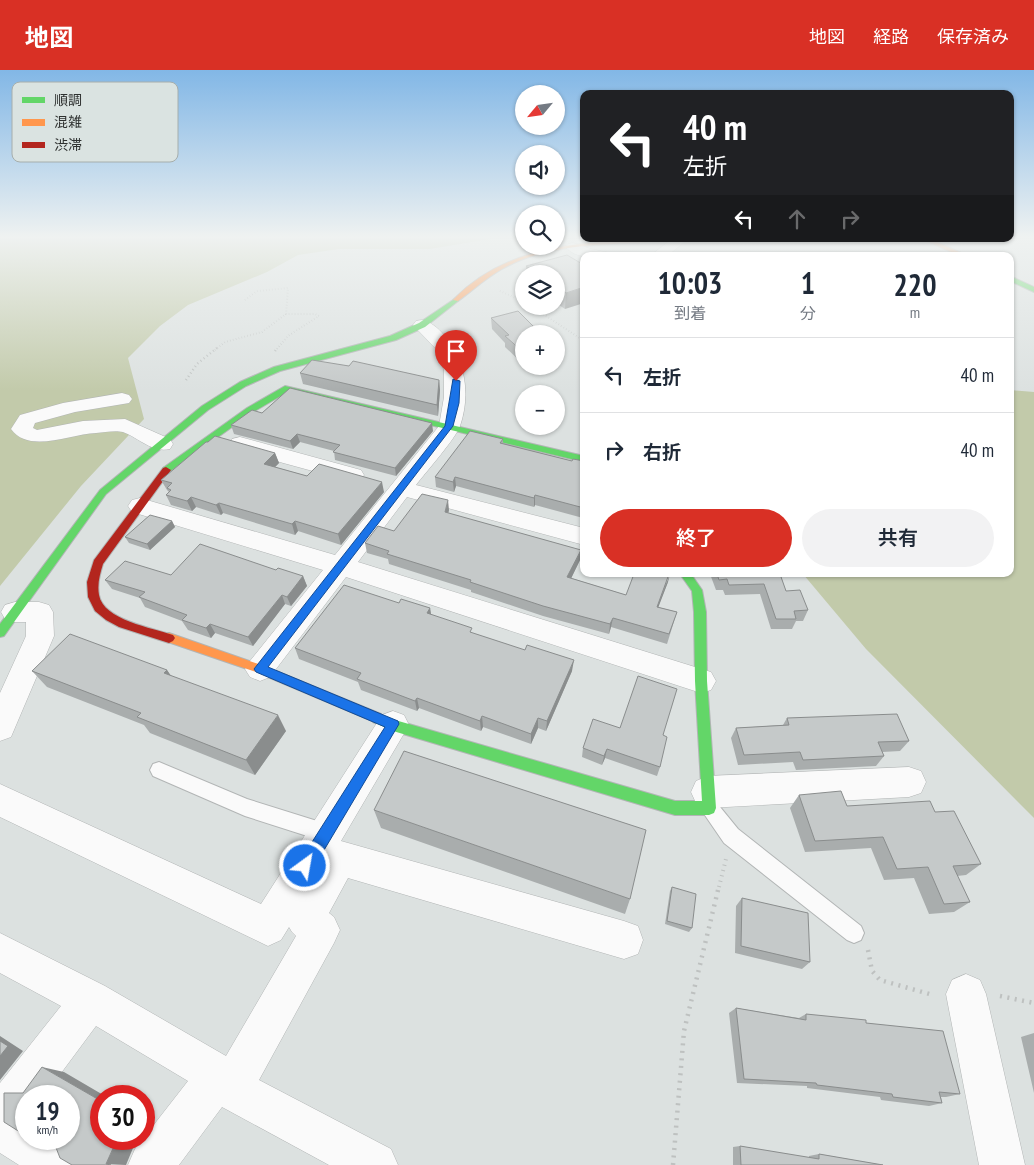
<!DOCTYPE html>
<html lang="ja">
<head>
<meta charset="utf-8">
<style>
	:root { --surface:#fff; --page:#f2f2f3; --text:#1f2937; --muted:#747a83; --line:#e0e1e3; --accent:#d93025 }
	body { margin:0; font-family:"PT Sans Narrow","Noto Sans JP",sans-serif; background:var(--page); color:var(--text); height:100vh; display:flex; flex-direction:column; font-size:19px; white-space:nowrap }
	* { box-sizing:border-box; margin:0 }
	p { font-size:16px; color:var(--muted) }
	.icon { flex:none; width:28px; height:28px; fill:none; stroke:currentColor; stroke-width:2; stroke-linecap:round; stroke-linejoin:round }
	.map { position:relative; flex:1; overflow:hidden }
	.details { position:absolute; left:580px; top:182px; width:434px; height:325px; display:flex; flex-direction:column; background:var(--surface); border-radius:10px; box-shadow:0 1px 4px #0004 }
	.details>* { flex:none }
	.banner { position:absolute; left:580px; top:20px; width:434px; height:152px; border-radius:10px; box-shadow:0 1px 4px #0004; background:#202124; color:#fff; overflow:hidden }
	.needle { width:32px; rotate:241deg }
	.tools { position:absolute; left:515px; top:15px; display:grid; gap:10px }
	.tools a { display:grid; place-items:center; width:50px; height:50px; border-radius:50%; background:var(--surface); box-shadow:0 1px 4px #0004; font-size:25px }
	.speed { position:absolute; left:15px; top:1015px; display:flex; gap:10px; font-size:25px; font-weight:700; text-align:center }
	.speed>* { display:grid; place-content:center; width:65px; height:65px; border-radius:50%; background:var(--surface); box-shadow:0 1px 4px #0004; line-height:1 }
	.speed small { font-size:12px; font-weight:400 }
	.speed .limit { border:8px solid #d22; background:#fff; color:#111 }
	.pin { position:absolute; display:grid; place-items:center; width:42px; height:42px; color:#fff; margin:-51px -21px; border-radius:50% 50% 50% 0; rotate:-45deg; box-shadow:0 0 5px #0007 }
	.pin .icon { rotate:45deg }
	.me { position:absolute; width:55px; margin:-28px; rotate:32deg; stroke-linejoin:round; filter:drop-shadow(0 0 4px #0008) }
	.turn { display:flex; align-items:center; gap:18px; height:105px; padding:0 20px; font-size:22px }
	.turn .icon { width:65px; height:65px; stroke-width:2.5 }
	.turn b { display:block; font-size:35px; line-height:42px }
	.lanes { display:flex; align-items:center; height:48px; padding:0 20px; background:#0003; justify-content:center; gap:25px; direction:ltr }
	.lanes .off { opacity:.35 }
	.eta { display:flex; justify-content:space-evenly; align-items:center; height:85px; text-align:center }
	.eta b { font-size:30px; font-weight:600; line-height:35px }
	.primary-button { display:flex; gap:10px; margin-top:auto; padding:10px 20px }
	.primary-button a { flex:1; height:58px; border-radius:30px; background:var(--accent); color:#fff; font-size:20px; font-weight:600; line-height:58px; text-align:center }
	.primary-button a+a { background:var(--page); color:var(--text) }
	ul { padding:0; list-style:none }
	li { display:flex; align-items:center; gap:15px; height:75px; padding:0 20px; border-top:1px solid var(--line) }
	li div { flex:1 }
	li b { display:block; font-size:19px }
	li em { font-style:normal }
	header { display:flex; align-items:center; gap:30px; box-sizing:border-box; height:70px; padding:0 25px; background:var(--accent); color:#fff }
	header strong { font-size:24px }
	nav { display:flex; gap:28px; margin-inline-start:auto; font-size:18px }
	.map>svg:first-child { display:block }
	.green { fill:#c2caaa }
	.lines { fill:none; stroke-linecap:round; stroke-linejoin:round }
	.lane-casing { stroke:#b2b5b5; stroke-width:2 }
	.street-casing { stroke:#b2b5b5; stroke-width:1 }
	.fast-casing { stroke:#b2b5b5; stroke-width:2 }
	.slow-casing { stroke:#b2b5b5; stroke-width:2 }
	.jam-casing { stroke:#b2b5b5; stroke-width:2 }
	.path-far3 { stroke:#bec1c0; stroke-width:2; stroke-dasharray:0.5 2.5; stroke-linecap:butt }
	.path-far2 { stroke:#bec1c0; stroke-width:2.5; stroke-dasharray:1 3; stroke-linecap:butt }
	.path-far1 { stroke:#bec1c0; stroke-width:4; stroke-dasharray:1 4.5; stroke-linecap:butt }
	.path { stroke:#bec1c0; stroke-width:4.5; stroke-dasharray:2 5.5; stroke-linecap:butt }
	.lane { fill:#fafafa; fill-rule:evenodd }
	.street { fill:#fafafa; fill-rule:evenodd }
	.fast { fill:#63d668; fill-rule:evenodd }
	.slow { fill:#ff974d; fill-rule:evenodd }
	.jam { fill:#b3261e; fill-rule:evenodd }
	.wall { fill:#a9adad }
	.shaded-wall { fill:#8a8d8d }
	.building { fill:#c5c9c9; stroke:#8a8d8d }
	.route { fill:#1a73e8; stroke:#114b97 }
	.key { fill:#dae3e1; stroke:#a6aeac; stroke-width:1 }
	.key-label { font-size:14px; fill:#2e3130 }
</style>
</head>
<body>
<header>
<strong>地図</strong>
<nav><a>地図</a><a>経路</a><a>保存済み</a></nav>
</header>
<div class="map">
<svg width="1034" height="1095" viewBox="0 0 1034 1095">
	<rect width="100%" height="100%" fill="#dce1e0"/>
	<path class="green" d="M0 168H496L430 179H339L298 185 267 202 188 235 160 256 128 288 144 349 81 416 0 516Z
		M1010 320 1034 322V748L866 579 803 504H1010Z"/>
	<g class="lines">
		<g class="lane-casing">
			<path id="lane" d="M159 692 247 729 333 756 335 763 333 770 326 772 245 746 153 706 150 700 153 694Z
				M709 729 716 732 738 759 861 856 864 863 861 870 854 873 847 870 724 773 700 738 702 732Z"/>
		</g>
		<g class="street-casing">
			<path id="street" d="M672 169H688L667 186H650Z
				M573 173 591 179 610 183 613 186C598 187 576 190 566 177L568 174Z
				M422 250C431 252 438 258 444 265 465 290 471 324 460 356 456 368 426 402 416 415L584 458V475L407 427 358 492 711 602 716 611 711 620 701 623 346 507 270 607 260 611 250 607 245 599 250 591 323 500 132 442 128 436 132 430 140 428 335 485 439 356 444 327V300L436 279 413 255 416 251Z
				M122 323 129 325 132 329 129 333 75 342 35 353 33 358 37 360 83 351 125 349 170 369 173 374 170 379C152 383 139 368 123 362 116 360 104 362 96 363 70 364 29 384 11 359L20 345 63 333Z
				M240 367 361 400 364 405 361 410 353 412 232 379 229 374 232 369Z
				M15 532H39L49 535 53 542 54 566 11 667 0 671V623L26 566V552H15L5 549 1 542 5 535Z
				M393 641 404 645 409 655 341 771 624 851 638 856 643 870 638 884 624 889 348 808 329 843 334 847 340 860 334 873 259 1010 391 1079 398 1095H329L222 1037 179 1095H128L135 1079 188 1011 96 956 44 1026H26V1069H60L76 1079 83 1095H19L0 1083V1013L61 936 0 903V863L105 916 226 986 296 866 292 862 289 857 281 870 268 876 0 747V714L261 834 382 645Z
				M909 697 921 701 926 712 921 723 909 727 708 738 696 733 691 722 696 711 708 706Z
				M966 904 980 910 986 924 1025 1095H979L946 924 952 910Z"/>
		</g>
		<g class="fast-casing">
			<path id="fast" d="M1010 206 1034 217V222L1010 211Z
				M456 228 459 230 458 231 425 257 396 270 280 301 246 316 208 340 106 424 4 566 0 567V554L100 420 202 336 240 312 274 297 390 266 419 253Z
				M285 316 584 386V392L289 321 253 342 169 402H163V398L247 338Z
				M680 504H691L702 520 706 542 707 611 716 738 714 743 709 745H675L393 661 373 652 371 648 373 644 377 643 395 650 675 731H702L695 611 694 542 692 521Z"/>
		</g>
		<g class="slow-casing">
			<path id="slow" d="M643 169H668L665 171C612 175 549 172 502 199 486 208 473 220 458 231L453 230C505 177 572 173 643 169Z
				M923 169H930L968 186H960Z
				M169 563 264 596 381 644 383 648 381 652 377 653 256 602 165 571 163 568 165 565Z"/>
		</g>
		<g class="jam-casing">
			<path id="jam" d="M166 397 171 400 103 494C100 504 97 514 99 525 103 550 153 558 173 565L175 568 173 571 169 573 119 557 106 550 95 541 88 527 87 512 94 490 163 398Z"/>
		</g>
		<path class="path-far3" d="M500 221 524 232
			M245 230 257 221 288 218 286 244H315L319 246 288 266 276 280
			M531 236 584 271
			M215 280 225 272 262 262 286 244"/>
		<path class="path-far2" d="M275 281 277 278
			M186 310 197 294 217 278"/>
		<path class="path-far1" d="M719 817 726 789"/>
		<path class="path" d="M868 880 872 901 880 910 933 925
			M1000 926 1034 933
			M673 1095 684 961 719 816"/>
		<use href="#lane" class="lane"/>
		<use href="#street" class="street"/>
		<use href="#fast" class="fast"/>
		<use href="#slow" class="slow"/>
		<use href="#jam" class="jam"/>
	</g>
	<path class="wall" d="M584 195 565 239 556 233V204H526V196Z
		M491 248 541 264 522 293 505 277V273L492 259Z
		M300 303 439 310 440 320 438 346 303 314Z
		M262 343 433 361 396 406 335 390 334 381 300 372 293 379 234 364 231 355Z
		M503 369V373L572 391H584V451L583 448 535 435 534 437 456 416 454 422 436 417 435 407Z
		M275 383 279 393 275 397 307 406 384 422 341 475 298 461 295 465 223 443 221 445 196 437 192 441 171 435 166 425 169 422 167 420 161 410Z
		M449 440 448 443 581 480 580 490 571 508 626 525 668 512 658 537 677 542 667 574 611 557 609 564 543 546 471 522V520L389 494 388 489 367 483 365 473 394 461Z
		M172 451 175 457 150 480 129 473 125 467Z
		M276 500 303 506 307 516 291 536 285 534 253 576 215 563 211 568 188 560 182 551 145 537 140 528 112 519 105 510 171 505Z
		M710 504H780L786 521 808 540 803 551H796L792 559H771L760 524 725 525 723 520H716Z
		M399 533 430 538 431 545 472 563 572 601 546 661 538 658 531 674 483 657 481 661 419 638 417 641 361 620 358 612 299 589 295 578Z
		M167 600 170 605 286 661 255 705 150 663 144 655 47 617 32 601Z
		M787 648 909 671 900 681 882 682 884 686 876 696 796 700 793 692 738 695 731 668 736 658 783 655Z
		M620 658 663 665 660 697 657 706 605 688 602 695 582 687 583 678Z
		M799 725 847 736 935 742 981 794 966 805 957 806 970 832 954 842 929 844 914 808 884 810 871 778 805 782 790 738Z
		M374 740 630 829 625 844 381 758Z
		M672 817 692 858 689 862 665 854 670 821Z
		M742 828 810 892 802 899 735 883 736 836Z
		M736 938 799 948 806 944 866 953 960 1024 946 1027H941L942 1033 929 1036 881 1030 880 1027 807 1018V1016L737 1013 729 943Z
		M1034 963V1023L1021 967Z
		M740 1076 809 1088V1086L819 1084 883 1095H733V1077Z"/>
	<path class="shaded-wall" d="M584 217V233L565 239 566 223Z
		M522 281H524V292L522 293Z
		M439 310 440 320 438 346 437 335Z
		M432 353 433 361 396 406 395 398Z
		M297 364 300 372 293 379 290 371Z
		M275 383 279 393 268 404 264 394Z
		M455 407 456 416 454 422 453 412Z
		M382 412 384 422 341 475 338 464Z
		M535 425V435L534 437V428Z
		M191 427 196 437 192 441 187 431Z
		M448 430 449 440 446 451 445 442Z
		M219 433 223 443 221 445 216 435Z
		M172 451 175 457 150 480 147 474Z
		M295 451 298 461 295 465 292 454Z
		M581 480 580 490 567 517V507Z
		M670 504 668 512 655 546 657 537Z
		M303 506 307 516 291 536 287 527Z
		M282 525 285 534 253 576 248 567Z
		M430 538 432 550 427 543Z
		M613 548 611 557 609 564 610 554Z
		M210 554 215 563 211 568 206 558Z
		M574 590 572 601 546 661 547 651Z
		M167 600 178 616 164 603Z
		M417 628 419 638 417 641 415 631Z
		M278 645 286 661 255 705 246 690Z
		M482 646 483 657 481 661 480 651Z
		M538 648V658L531 674V664Z
		M607 679 605 688 602 695 604 686Z
		M0 966 23 981 0 1010Z
		M42 997 64 1002 105 1026H101V1031Z
		M144 1048 152 1054 144 1065Z
		M120 1069H141L133 1078 126 1095 106 1094 114 1076Z"/>
	<path class="building" d="M567 185 584 195V217L566 223 556 216V204H537L526 196Z
		M518 241 541 264H524V281H522L505 266 509 265 491 248Z
		M312 290 349 296 353 291 439 310 437 335 300 303Z
		M290 318 432 353 395 398 333 382 340 375 297 364 290 371 231 355 252 340 262 343Z
		M470 361 503 369 500 373 572 391 573 389 584 391V438L535 425 534 428 455 407 453 412 435 407Z
		M215 366 275 383 264 394 307 406 319 394 382 412 338 464 295 451 292 454 219 433 216 435 191 427 187 431 166 425 171 420 167 418 172 413 161 410 206 372H208Z
		M422 424 448 430 445 442 581 480 567 507 626 525 634 504H669L657 537 677 542 669 564 613 548 610 554 543 536 470 512 471 510 387 484 389 481 365 473 378 456 394 461Z
		M150 445 172 451 147 474 125 467Z
		M200 474 276 500 278 498 303 506 287 527 282 525 248 567 210 554 206 558 182 550 187 545 139 527 145 522 105 510 125 491 171 505Z
		M717 504H780L786 521 800 520 808 540 794 541 796 549H776L764 514 729 515 727 509 719 510Z
		M344 515 399 533 401 529 430 538 427 543 472 558 470 562 525 580 527 575 574 590 547 651 538 648 531 664 482 646 480 651 417 628 415 631 357 609 361 603 295 578Z
		M70 564 167 600 164 603 278 645 246 690 137 647 141 643 32 601Z
		M638 606 677 619 663 665 667 667 660 697 607 679 604 686 583 678 593 649 620 658Z
		M897 644 909 671 878 672 884 686 803 690 800 682 744 685 736 658 789 655 787 648Z
		M404 681 646 760 630 829 374 740Z
		M841 721 847 736 930 731 935 742 954 741 981 794 953 796 970 832 944 834 928 797 897 799 883 767 815 771 799 725Z
		M672 817 696 824 692 858 667 851Z
		M742 828 808 843 810 892 741 876Z
		M736 938 806 950V944L866 950V953L943 961 960 1024 939 1022 942 1033 893 1027 892 1024 817 1015 816 1013 744 1009Z
		M0 971 8 976 0 986Z
		M42 997 101 1031V1069H120L114 1076 106 1094 111 1095H72L60 1088 55 1075 44 1069H69V1026H26V1065L23 1064 4 1052V1023H23Z
		M740 1076 819 1089V1084L883 1095H741Z"/>
	<linearGradient id="sky" x2="0" y2="1"><stop stop-color="#82b7e6"/><stop offset="0.52" stop-color="#eff2f1"/><stop offset="1" stop-color="#eff2f1" stop-opacity="0"/></linearGradient>
	<rect width="1034" height="321" fill="url(#sky)"/>
	<path class="route" d="M453 309 460 311 459 333 453 356 268 597 398 651 399 654 311 802 305 804 300 802 298 796 300 791 385 657 256 602 254 599 445 356Z"/>
	<rect x="12" y="12" width="166" height="80" rx="8" class="key"/>
	<rect x="22" y="27" width="23" height="6" fill="#63d668"/>
	<rect x="22" y="49" width="23" height="7" fill="#ff974d"/>
	<rect x="22" y="72" width="23" height="6" fill="#b3261e"/>
	<g class="key-label">
		<text x="54" y="35">順調</text>
		<text x="54" y="57">混雑</text>
		<text x="54" y="80">渋滞</text>
	</g>
</svg>
<div class="tools">
<a><svg class="needle" viewBox="-14 -14 28 28"><path d="M0-13l5 13h-10z" fill="#e53935"/><path d="M0 13l5-13h-10z" fill="#747a83"/></svg></a>
<a><svg class="icon" aria-label="sound" viewBox="0 0 24 24"><path d="M4 9h4l5-4v14l-5-4H4zM17 9q2 3 0 6"/></svg></a>
<a><svg class="icon" aria-label="search" viewBox="0 0 24 24"><circle cx="10" cy="10" r="6"/><path d="M15 15l6 6"/></svg></a>
<a><svg class="icon" aria-label="layers" viewBox="0 0 24 24"><path d="M12 4l9 5-9 5-9-5zM3 14l9 5 9-5"/></svg></a>
<a>+</a>
<a>−</a>
</div>
<div class="speed"><div>19<small>km/h</small></div><div class="limit">30</div></div>
<div class="pin" style="left:456px;top:311px;background:#d93025"><svg class="icon" aria-label="arrive" viewBox="0 0 24 24"><path d="M6 21V4h12l-3 4 3 4H6"/></svg></div>
<svg class="me" style="left:305px;top:796px" viewBox="-20 -20 40 40"><circle r="17" fill="#1a73e8" stroke="#fff" stroke-width="3"/><path d="M0-11L8 9 0 5-8 9z" fill="#fff"/></svg>
<div class="banner">
<div class="turn"><svg class="icon" aria-label="left" viewBox="0 0 24 24"><path d="M17 20v-9H6M10 6l-5 5 5 5"/></svg><div><b>40 m</b>左折</div></div>
<div class="lanes"><svg class="icon" aria-label="left" viewBox="0 0 24 24"><path d="M17 20v-9H6M10 6l-5 5 5 5"/></svg><svg class="icon off" aria-label="ahead" viewBox="0 0 24 24"><path d="M12 20V5M6 11l6-6 6 6"/></svg><svg class="icon off" aria-label="right" viewBox="0 0 24 24"><path d="M7 20v-9h11M14 6l5 5-5 5"/></svg></div>
</div>
<section class="details">
<div class="eta">
<div><b>10:03</b><p>到着</p></div>
<div><b>1</b><p>分</p></div>
<div><b>220</b><p>m</p></div>
</div>
<ul>
<li><svg class="icon" aria-label="left" viewBox="0 0 24 24"><path d="M17 20v-9H6M10 6l-5 5 5 5"/></svg><div><b>左折</b></div><em>40 m</em></li>
<li><svg class="icon" aria-label="right" viewBox="0 0 24 24"><path d="M7 20v-9h11M14 6l5 5-5 5"/></svg><div><b>右折</b></div><em>40 m</em></li>
</ul>
<div class="primary-button"><a>終了</a><a>共有</a></div>
</section>
</div>
</body>
</html>
